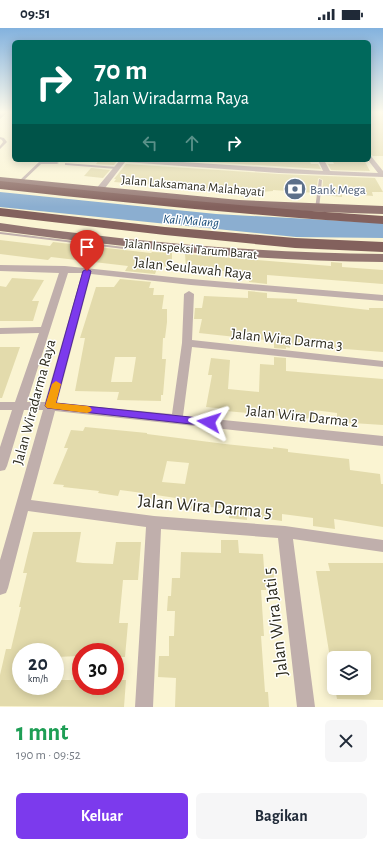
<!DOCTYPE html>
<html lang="id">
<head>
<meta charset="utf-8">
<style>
	:root { --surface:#fff; --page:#f6f6f7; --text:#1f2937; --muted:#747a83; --accent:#7c3aed }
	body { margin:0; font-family:"Alegreya Sans",sans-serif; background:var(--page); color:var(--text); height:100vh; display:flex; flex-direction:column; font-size:15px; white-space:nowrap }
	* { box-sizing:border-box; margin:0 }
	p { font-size:13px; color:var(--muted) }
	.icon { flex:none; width:22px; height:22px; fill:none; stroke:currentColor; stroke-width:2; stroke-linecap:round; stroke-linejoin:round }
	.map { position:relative; height:679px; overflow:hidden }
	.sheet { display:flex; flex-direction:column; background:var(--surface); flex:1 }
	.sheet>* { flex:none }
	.banner { position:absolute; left:12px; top:12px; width:359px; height:122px; border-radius:6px; box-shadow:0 2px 10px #0003; background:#00695c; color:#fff; overflow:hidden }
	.controls { position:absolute; left:327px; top:623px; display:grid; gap:8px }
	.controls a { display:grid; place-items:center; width:44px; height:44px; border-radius:6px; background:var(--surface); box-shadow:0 2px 10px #0003; font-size:20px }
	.speed { position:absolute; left:12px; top:615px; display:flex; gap:8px; font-size:20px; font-weight:700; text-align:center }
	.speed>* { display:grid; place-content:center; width:52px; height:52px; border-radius:50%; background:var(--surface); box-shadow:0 2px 10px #0003; line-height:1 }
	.speed small { font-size:10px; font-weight:400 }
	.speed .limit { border:6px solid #d22; background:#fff; color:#111 }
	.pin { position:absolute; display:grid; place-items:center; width:34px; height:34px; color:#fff; margin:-41px -17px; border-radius:50% 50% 50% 0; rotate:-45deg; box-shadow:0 0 4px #0007 }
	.pin .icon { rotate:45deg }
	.me { position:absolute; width:44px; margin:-22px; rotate:276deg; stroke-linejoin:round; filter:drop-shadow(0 0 3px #0008) }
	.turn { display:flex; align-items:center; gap:14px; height:84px; padding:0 16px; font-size:18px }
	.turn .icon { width:52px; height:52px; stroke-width:2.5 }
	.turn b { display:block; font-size:28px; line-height:34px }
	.lanes { display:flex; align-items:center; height:38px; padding:0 16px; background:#0003; justify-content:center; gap:20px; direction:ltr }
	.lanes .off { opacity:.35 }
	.round { display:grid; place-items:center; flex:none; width:42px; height:42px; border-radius:6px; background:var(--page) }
	.overview { display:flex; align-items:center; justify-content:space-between; height:68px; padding:0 16px }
	h1 { font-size:24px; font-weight:600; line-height:30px; color:#1e9e55 }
	.action { display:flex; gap:8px; margin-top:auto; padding:8px 16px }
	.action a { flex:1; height:46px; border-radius:6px; background:var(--accent); color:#fff; font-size:16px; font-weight:600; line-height:46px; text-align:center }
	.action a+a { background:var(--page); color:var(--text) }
	.status { display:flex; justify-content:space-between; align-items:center; height:28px; padding:0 20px; background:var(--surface); direction:ltr }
	.status svg { height:11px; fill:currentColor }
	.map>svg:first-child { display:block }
	.water { fill:#8baed0 }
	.building { fill:#e3dbac; fill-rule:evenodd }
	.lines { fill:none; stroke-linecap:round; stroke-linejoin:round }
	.lane { fill:#c0afac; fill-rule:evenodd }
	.street { fill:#c0afac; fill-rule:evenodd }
	.primary { fill:#937672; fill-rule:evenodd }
	.highway { fill:#83615d; fill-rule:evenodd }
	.route { fill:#7c3aed; stroke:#51269a }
	.slow { fill:#f59e0b }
	.labels { text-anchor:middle; stroke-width:3; stroke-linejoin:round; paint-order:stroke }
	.far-street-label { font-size:13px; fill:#2c2a1d; stroke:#fff }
	.far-service-label { font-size:13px; fill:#4e5e75; stroke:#fff; text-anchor:start }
	.far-water-label { font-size:13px; font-style:italic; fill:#194d7a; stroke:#fff }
	.street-label { font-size:15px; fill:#2c2a1d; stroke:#fff }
	.near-street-label { font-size:18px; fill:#2c2a1d; stroke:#fff }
</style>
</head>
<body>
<div class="status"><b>09:51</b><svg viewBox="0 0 49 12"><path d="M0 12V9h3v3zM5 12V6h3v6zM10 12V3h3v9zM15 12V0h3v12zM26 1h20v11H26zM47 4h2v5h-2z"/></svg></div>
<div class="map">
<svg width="383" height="679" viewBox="0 0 383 679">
	<rect width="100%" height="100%" fill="#faf4d2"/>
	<path class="water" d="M0 164 216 186 383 195V210L296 209 0 179Z"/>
	<path class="building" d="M369 84H383V128H373L369 126Z
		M99 132H105L117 133 114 137 96 136Z
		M175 132H309L311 136H318L321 141Z
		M332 132H364L370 143 331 142 328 136H334Z
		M126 136 279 146 375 150 383 164H372L373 168 342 165V169L322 167 323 152 319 150 318 151 316 165 273 162V163L260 164 114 154 116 151H114Z
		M91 140 110 142 103 150 84 148Z
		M0 212 50 218 53 214 151 225 152 224 172 225V239L158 238 155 246 125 243 128 238 51 229 48 232 0 226Z
		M185 226 331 238V234L342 235V239L383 242V256L267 247V256L249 254V245L186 240Z
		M12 250 44 252 32 273H39L33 293H0V258L6 259Z
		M120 251 151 254 149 260H154L153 267H164L162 281H167V294L165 310H163L162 331H166L163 367H161V373L117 372 119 364 75 363 85 310H80L96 259H114ZM115 329H136L132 354H111Z
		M248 263 267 265V270L297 271V274L369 282V280H383V324L332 320 331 317 297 314V317L289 316 290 320 286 319V321L274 320V315H270V312L248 311V312H236V309L199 305 202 291H194L195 280H202L204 268 248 270Z
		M0 319H20L2 370H0Z
		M274 329 286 330V343L383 351V397L337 394V385L314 382V391L226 383V381L206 379 212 347H208L211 330 230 332 228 361 259 364 260 336 274 337Z
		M85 399 147 405V406L225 416 273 421V419L288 421V424L349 431 350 442 380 446 381 456H383V499L334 491 335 501 313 498V490L282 486V493L247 488V492L229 490 230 481 210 479 209 483 180 480 182 471 156 467 155 475 141 473 143 465 120 462 118 468 98 465 99 463 63 459 64 457 53 456 68 420H64L71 402 83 403ZM167 433 189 435 185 456 162 454Z
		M33 504H81L76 534 83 535 113 536 116 514H141L138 552H123L119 595H128L125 629H115V624H81V628L55 629V624H21V658H55V652H81V658H115V652H126L124 679 0 678V647L6 621H11L21 579H19L27 545H23Z
		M221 512H238L239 525 263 526 264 540H273L275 559H266V562H261L264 608H261L265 664H268L269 679H175L176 650 158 649 159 628H169V608H174L175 583H167L168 568H171L172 550H180L181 524 221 525Z
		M328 535H383V672L337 671 335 660H364V630H330L316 543H330Z"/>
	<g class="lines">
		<path class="lane" d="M0 109 4 110 7 114 0 121V118L3 114 2 112 0 111Z
			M39 134H57L59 135 57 136H41L21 155H19V153Z
			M65 135 117 139 119 140 117 141 66 137H65Z
			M319 151 322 152 319 181 317 182 315 181Z
			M0 204 124 219 126 220 124 221 0 206Z"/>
		<path class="street" d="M2 84H8L0 91V86Z
			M369 127 371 128 383 143V149L279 145 125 134 102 164H96L95 162 120 132H152L323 143 318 132H324L330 143 378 145 368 132Z
			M0 237 65 238 191 251 383 267V273L191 257 91 246 57 375 172 386 182 315 184 266 189 263 194 266 192 312 383 333V339L192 319 183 388 383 408V418L55 383 31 472 154 488 285 498 383 512V524L293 511 315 679H297L278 510 161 501 153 679H135L146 499 28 483 8 560 6 565 0 567V532L43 382H24L7 438 5 442 0 443V419L12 382H0V374H15L39 305 0 306V300L41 299 59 245 0 243ZM68 245H82L45 374H27Z"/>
		<path class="primary" d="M0 149 239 172 383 178V186C255 183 128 169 0 155Z
			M0 195C127 213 254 225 383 226V234C254 233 127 220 0 203Z"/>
		<path class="highway" d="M0 153C128 167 255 180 383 188V196C255 188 128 175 0 161Z
			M0 180 165 199 295 210 383 214V224L295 220 165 207 0 188Z"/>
	</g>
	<linearGradient id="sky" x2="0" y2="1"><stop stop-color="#83b2de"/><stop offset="0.47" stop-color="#fdfaeb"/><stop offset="1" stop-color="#fdfaeb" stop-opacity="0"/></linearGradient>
	<rect width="383" height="179" fill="url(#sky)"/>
	<path class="route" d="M87 241 91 243 56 375 209 391 212 392 214 394 212 397 209 398 47 380 45 378 83 243Z"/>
	<path class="slow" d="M56 353 61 356 56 375 87 378 90 379 92 382 90 384 87 385 47 380 45 378 52 356Z"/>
	<defs>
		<g id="bank-disc" transform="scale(1.15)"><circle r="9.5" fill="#5c6f8a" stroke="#fff"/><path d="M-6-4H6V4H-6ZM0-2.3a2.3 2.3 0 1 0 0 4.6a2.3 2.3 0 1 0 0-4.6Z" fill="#fff"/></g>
	</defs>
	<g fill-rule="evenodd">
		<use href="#bank-disc" x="295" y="161"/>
	</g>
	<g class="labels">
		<g class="far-street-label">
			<text transform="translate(193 157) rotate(5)" y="5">Jalan Laksamana Malahayati</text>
			<text transform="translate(191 220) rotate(5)" y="5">Jalan Inspeksi Tarum Barat</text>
		</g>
		<g class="far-service-label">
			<text x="310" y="166">Bank Mega</text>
		</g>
		<g class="far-water-label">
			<text transform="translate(191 192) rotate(4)" y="5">Kali Malang</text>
		</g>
		<g class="street-label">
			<text transform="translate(193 240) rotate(6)" y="5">Jalan Seulawah Raya</text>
			<text transform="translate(287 311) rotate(6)" y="5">Jalan Wira Darma 3</text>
			<text transform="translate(34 374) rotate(-75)" y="5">Jalan Wiradarma Raya</text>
			<text transform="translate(302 388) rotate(6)" y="5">Jalan Wira Darma 2</text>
		</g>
		<g class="near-street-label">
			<text transform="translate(205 478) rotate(5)" y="6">Jalan Wira Darma 5</text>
			<text transform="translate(275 594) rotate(-97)" y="6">Jalan Wira Jati 5</text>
		</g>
	</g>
</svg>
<div class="controls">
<a><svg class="icon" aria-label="layers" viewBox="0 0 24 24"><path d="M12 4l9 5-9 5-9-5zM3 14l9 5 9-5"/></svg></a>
</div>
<div class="speed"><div>20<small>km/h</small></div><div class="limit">30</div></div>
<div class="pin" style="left:87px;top:243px;background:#d93025"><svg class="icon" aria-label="arrive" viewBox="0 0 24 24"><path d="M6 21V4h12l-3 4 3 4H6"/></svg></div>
<svg class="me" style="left:209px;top:394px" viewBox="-20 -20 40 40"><path d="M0-17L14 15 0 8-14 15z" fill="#7c3aed" stroke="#fff" stroke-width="4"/></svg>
<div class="banner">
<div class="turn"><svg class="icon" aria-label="right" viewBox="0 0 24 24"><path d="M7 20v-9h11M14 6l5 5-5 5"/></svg><div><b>70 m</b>Jalan Wiradarma Raya</div></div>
<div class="lanes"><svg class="icon off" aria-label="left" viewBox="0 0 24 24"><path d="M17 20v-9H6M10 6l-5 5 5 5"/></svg><svg class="icon off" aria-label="ahead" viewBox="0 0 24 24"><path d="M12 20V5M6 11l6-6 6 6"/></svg><svg class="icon" aria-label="right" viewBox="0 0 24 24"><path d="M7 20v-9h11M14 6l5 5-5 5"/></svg></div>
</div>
</div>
<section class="sheet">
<div class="overview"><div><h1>1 mnt</h1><p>190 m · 09:52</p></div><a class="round"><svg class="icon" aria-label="close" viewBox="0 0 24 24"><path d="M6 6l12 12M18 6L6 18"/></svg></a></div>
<div class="action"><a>Keluar</a><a>Bagikan</a></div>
</section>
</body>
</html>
